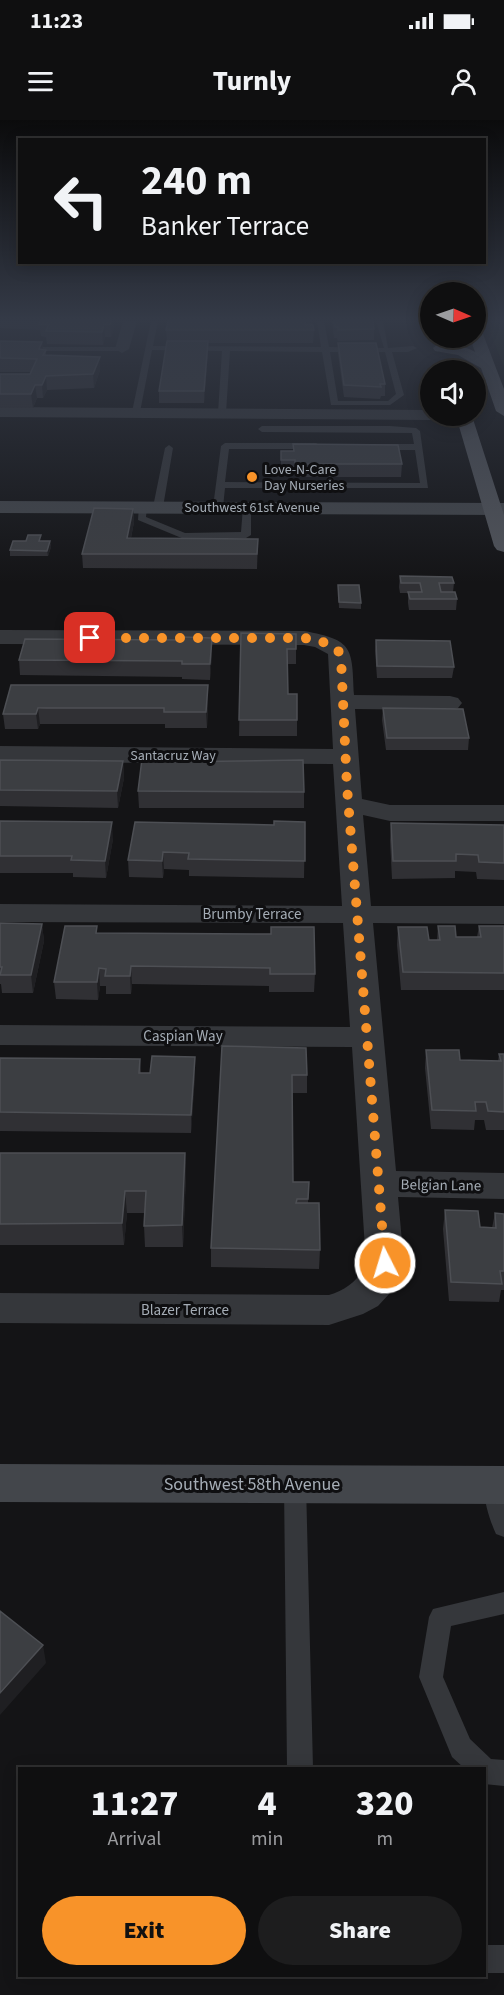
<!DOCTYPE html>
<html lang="en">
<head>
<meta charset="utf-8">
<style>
	:root { --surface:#0f0f10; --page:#1d1d1e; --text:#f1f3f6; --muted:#9b9c9f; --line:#2f2f30; --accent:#f89329 }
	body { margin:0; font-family:"Source Sans 3",sans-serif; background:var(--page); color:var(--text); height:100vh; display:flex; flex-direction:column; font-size:22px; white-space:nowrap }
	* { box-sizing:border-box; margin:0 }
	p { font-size:20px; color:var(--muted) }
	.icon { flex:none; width:33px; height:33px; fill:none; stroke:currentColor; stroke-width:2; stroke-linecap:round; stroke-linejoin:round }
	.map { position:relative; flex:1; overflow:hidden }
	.panel { position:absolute; left:18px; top:1647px; width:468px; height:210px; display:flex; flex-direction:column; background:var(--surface); border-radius:0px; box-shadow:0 3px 15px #0003,0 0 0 2px var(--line) }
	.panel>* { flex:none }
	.top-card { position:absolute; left:18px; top:18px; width:468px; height:126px; border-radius:0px; box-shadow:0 3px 15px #0003,0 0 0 2px var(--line); background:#0f0f10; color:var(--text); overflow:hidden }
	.needle { width:39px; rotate:92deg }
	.buttons { position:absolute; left:420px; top:162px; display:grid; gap:12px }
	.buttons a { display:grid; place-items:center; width:66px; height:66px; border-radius:50%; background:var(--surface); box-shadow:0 3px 15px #0003,0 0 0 2px var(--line); font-size:30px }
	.pin { position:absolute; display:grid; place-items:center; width:51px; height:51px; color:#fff; margin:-26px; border-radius:12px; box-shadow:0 3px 9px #0006 }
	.me { position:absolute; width:66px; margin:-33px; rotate:355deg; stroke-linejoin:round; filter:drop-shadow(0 0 4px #0008) }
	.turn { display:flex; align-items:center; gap:21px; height:126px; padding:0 24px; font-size:27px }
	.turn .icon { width:78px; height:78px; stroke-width:2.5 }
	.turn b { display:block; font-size:42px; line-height:51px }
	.eta { display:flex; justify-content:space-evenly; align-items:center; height:102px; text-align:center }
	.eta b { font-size:36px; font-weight:800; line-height:42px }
	.button { display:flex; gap:12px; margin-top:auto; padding:12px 24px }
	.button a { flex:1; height:69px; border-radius:36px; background:var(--accent); color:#111; font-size:24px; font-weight:800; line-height:69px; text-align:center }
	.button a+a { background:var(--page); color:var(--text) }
	.status { display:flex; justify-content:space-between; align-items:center; height:42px; padding:0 30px; background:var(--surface); direction:ltr }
	.status svg { height:16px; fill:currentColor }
	header { display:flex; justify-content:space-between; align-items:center; height:78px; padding:0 24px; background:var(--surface); font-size:27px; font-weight:800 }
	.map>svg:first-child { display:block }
	.green { fill:#1a211a }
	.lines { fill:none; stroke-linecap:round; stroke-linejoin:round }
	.lane { fill:#35373b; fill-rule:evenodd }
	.street { fill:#35373b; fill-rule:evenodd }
	.secondary { fill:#43464b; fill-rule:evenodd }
	.primary { fill:#51545a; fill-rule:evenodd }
	.wall { fill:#303034 }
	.shaded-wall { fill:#1f1f22 }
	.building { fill:#3c3e42; stroke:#4d4f54; stroke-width:1.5 }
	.route { stroke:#f89329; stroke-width:10; stroke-dasharray:0 18 }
	.poi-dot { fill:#f89329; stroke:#0f0f11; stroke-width:2 }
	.labels { text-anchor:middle; stroke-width:6; stroke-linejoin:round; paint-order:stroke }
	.far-poi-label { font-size:14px; fill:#a5adb6; stroke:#0f0f11; text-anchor:start }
	.far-street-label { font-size:14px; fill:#a5adb6; stroke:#0f0f11 }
	.street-label { font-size:15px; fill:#a5adb6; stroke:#0f0f11 }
	.near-street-label { font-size:18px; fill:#a5adb6; stroke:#0f0f11 }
</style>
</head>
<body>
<div class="status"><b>11:23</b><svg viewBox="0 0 49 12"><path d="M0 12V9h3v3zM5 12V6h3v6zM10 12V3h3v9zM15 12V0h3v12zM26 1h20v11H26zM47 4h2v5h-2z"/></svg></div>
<header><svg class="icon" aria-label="menu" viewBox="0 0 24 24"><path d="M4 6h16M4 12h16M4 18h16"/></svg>Turnly<svg class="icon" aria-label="person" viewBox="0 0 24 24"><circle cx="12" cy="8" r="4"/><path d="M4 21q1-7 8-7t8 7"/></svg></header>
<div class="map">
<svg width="504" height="1875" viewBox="0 0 504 1875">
	<rect width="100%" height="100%" fill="#141416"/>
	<path class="green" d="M486 201H504V247Z"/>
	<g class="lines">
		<path class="lane" d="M151 201H158L153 226 321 227 317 201H324L329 227 384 228 376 201H383L388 228 413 226 417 228 408 232H392L404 275 390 285H331L322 232 230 231 226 293 222 295 218 293 222 231 152 230 140 292 136 294 132 292ZM330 232H385L396 274 388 281H338Z
			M21 227H122L126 229 122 231H18Z
			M390 306 416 308 420 311 428 368H225L223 387 218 390 213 387 221 326 225 323H316L320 326 316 329H229L225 362 420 363 415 330H378L374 327 378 324H414L412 313 262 312 258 309 262 306Z
			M169 325 173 328 163 387 158 390 153 387 165 328Z
			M139 385 147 387 146 397 185 413 241 412 243 387 251 385V415L246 418 184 419 138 400Z
			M295 1355 303 1357 306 1364 313 1648H287L284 1364 287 1357Z
			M494 1356 502 1358 504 1363V1417L496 1414C490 1401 480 1372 486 1358Z
			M504 1472V1494L451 1506 443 1557 470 1619 491 1639 504 1640V1666L484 1664V1648H464L452 1637 419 1557 429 1497 433 1489Z
			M484 1825H504V1853H484Z"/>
		<path class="street" d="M123 201H137L129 229 122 233 115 229Z
			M0 287 430 290V296H438L430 300 0 297Z
			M0 510 304 511C354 520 352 528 354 575L450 576 458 578 462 583 458 588 450 590 355 589 362 679 390 685H504V701H390L363 695 371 786H504V804L373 803 396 1051 504 1053V1079L398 1077 404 1144 400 1154 390 1173 378 1186 363 1194 329 1205 0 1203V1173L329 1175C346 1170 359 1160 366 1144L352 927 0 925V905L350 907 343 803 0 802V784L342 786 333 644 0 642V626L333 629 328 534 315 527 304 525 0 524Z"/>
		<path class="secondary" d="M0 381 504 383V395L0 393Z
			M0 1344 504 1346V1384L0 1382Z"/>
		<path class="primary" d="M476 210 483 214 504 269V296L496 291 481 248 458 235 435 231 433 228C442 219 465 226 475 232L470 218H476Z
			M456 296H472L504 395V432L497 430 494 426Z"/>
	</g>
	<path class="wall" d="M0 201H113L114 208 111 217H105L103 225 47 224 46 217 41 216 40 210 0 208Z
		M312 201V205L314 210 313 223H208V232L204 283H159V271L167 221 166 210Z
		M332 201H373L374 209V220L338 221 337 218H334Z
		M0 221 42 222 43 230H46V235L100 250 94 268 47 270 43 278H37L33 288H0V254H30V252H0Z
		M338 223 385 264V276H381L380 279 344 277 338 234Z
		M281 331 402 344 401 357H295L294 353H281Z
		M133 389 134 402 131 418 258 419 257 449 83 448 82 434Z
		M41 421H50L51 427 48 436H10V430Z
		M400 456 454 463 453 472 457 479 456 490H409L408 483V473H400L399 467Z
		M338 465 361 483V489L339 488Z
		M241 513 296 529V544H287L288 574 297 600V616H239Z
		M212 518V533L210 560 182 559V557L20 555 19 540 182 520Z
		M376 520 454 547 452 558H377L375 531Z
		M208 565V581L207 608H165V604H40L38 609H5L3 594Z
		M383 588 469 618 468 630H386L382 600Z
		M0 640 123 641 124 658 118 688 0 686Z
		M172 642 304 672V688H139L138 671Z
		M0 701 113 719 106 758 73 757V753H0Z
		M305 702 304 758 189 756V750L164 749 163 758 129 757 128 740 274 705Z
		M391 703 504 705V760L477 759 476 752 455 751V758L392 759 390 720Z
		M0 803 42 804 44 821 33 873H2L1 864H0Z
		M438 806 456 817H477L479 806H504V870H401L397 825 398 807 429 820H437Z
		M98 813 315 854 314 872H269V866L132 864 131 874H106V866H100L98 880 56 879 54 862Z
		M222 926 307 955V973H292L293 1062H309L308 1083 320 1130 319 1149 211 1147V1128Z
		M426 930 460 940 498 941 499 934H504V1010H486L484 1000H475L474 1010 431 1009 425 948Z
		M195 937V955L191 1013 0 1011V938L140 939 141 953H150Z
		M0 1033H185L186 1054 183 1127H145L144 1106 145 1093H127L124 1125H0Z
		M445 1090 480 1107 492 1108 495 1093 504 1094V1170H501L499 1182 449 1181 443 1109Z"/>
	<path class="shaded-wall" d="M111 201H113L114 208 111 217 110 204Z
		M104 204 105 217 103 225 102 212Z
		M208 221V232L204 283V271Z
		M42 222 43 235 39 229Z
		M100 237V250L94 268 93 254Z
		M46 256 47 270 43 278 42 265Z
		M35 265 37 278 33 288 31 274Z
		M133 389 134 402 128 432 127 418Z
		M50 421 51 427 48 436 47 431Z
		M212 518V533L210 560V544Z
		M208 565V581L207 608 206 592Z
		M38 588 40 604 38 609 36 594Z
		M123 641 124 658 118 688 117 671Z
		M112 702 113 719 106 758 105 741Z
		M163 732 164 749 163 758 162 741Z
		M42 804 44 821 33 873 31 855Z
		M131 846 132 864 131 874 130 856Z
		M99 848 100 866 98 880 97 862Z
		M195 937V955L191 1013V995Z
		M185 1033 186 1054 183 1127 182 1105Z
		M125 1071 127 1093 124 1125 122 1103Z
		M43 1525 46 1543 0 1595V1573Z"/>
	<path class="building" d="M41 201H111L110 204H104L102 212 46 211 49 204H39Z
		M168 201H312H305V205H313L314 210H166Z
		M334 201H373L374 209 338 210V207H335Z
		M0 221 42 222 39 229 46 230 43 235 100 237 93 254 46 256 42 265H35L31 274H0V254H30L37 239 0 238Z
		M167 221H208L204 271H159Z
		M338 223H376L385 264H380L381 267 344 265Z
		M293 324 398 325 402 344H295V340H281V331H294Z
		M94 388 133 389 127 418 258 419 257 434H82Z
		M28 415H41L39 421H50L47 431 10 430 13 421H26Z
		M400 456 452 457 454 463H439L441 472H455L457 479H410L408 472H422L420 463H401Z
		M338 465H359L361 483 339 482Z
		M241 513 296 514V529H287L288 574H297V600H239Z
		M182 517 212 518 210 544H182V541L19 540 25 519 182 520Z
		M376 520 450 521 454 547 377 546Z
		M11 565H208L206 592H164V588H38L36 594H3Z
		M383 588 463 589 469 618H387Z
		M142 639H172V642L303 640 304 672 138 671Z
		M0 640 123 641 117 671 0 670Z
		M0 701 112 702 105 741 71 740 72 736H0Z
		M274 701 305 702V741L188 739 189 733 163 732 162 741 128 740 135 702 274 705Z
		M391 703 504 705V743L479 742 478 735 456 734V741H393Z
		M0 803 42 804 31 855H0L2 847H0Z
		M65 806H97L96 813 271 814V807H314L315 854H270V848L131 846 130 856H105L106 849 99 848 97 862H54Z
		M438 806H455L456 817H481L479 806H504V853L403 852 398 807H427L429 820H440Z
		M222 926 306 928 307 955H292L293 1062H309L308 1079H297L296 1083H319L320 1130 211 1128Z
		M426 930H459L460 940 501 941 499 934H504V992L488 991 486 982H475L476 991 432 990Z
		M152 936 195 937 191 995 0 992V938L140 939 139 953H150Z
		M0 1033H185L182 1105 144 1106 146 1071H125L122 1103 0 1104Z
		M445 1090 478 1091 480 1107 496 1108 495 1093 504 1094V1151H500L502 1164 451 1162Z
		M0 1491 43 1525 0 1573Z"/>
	<linearGradient id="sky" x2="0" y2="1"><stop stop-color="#0b0b0c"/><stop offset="0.43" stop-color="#343a47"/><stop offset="1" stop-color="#343a47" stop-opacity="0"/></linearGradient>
	<rect width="504" height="463" fill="url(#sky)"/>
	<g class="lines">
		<path class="route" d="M90 518H304L321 521 338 530 341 538 347 667 385 1143"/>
	</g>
	<circle class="poi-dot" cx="252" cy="357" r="6"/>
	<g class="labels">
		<g class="far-poi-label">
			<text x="264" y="354">Love-N-Care<tspan x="264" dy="16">Day Nurseries</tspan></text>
		</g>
		<g class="far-street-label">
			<text x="252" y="392">Southwest 61st Avenue</text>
			<text x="173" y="640">Santacruz Way</text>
		</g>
		<g class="street-label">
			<text x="252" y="799">Brumby Terrace</text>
			<text x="183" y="921">Caspian Way</text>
			<text transform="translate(441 1065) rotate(1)" y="5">Belgian Lane</text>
			<text x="185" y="1195">Blazer Terrace</text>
		</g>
		<g class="near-street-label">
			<text x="252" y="1370">Southwest 58th Avenue</text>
		</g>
	</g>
</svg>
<div class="buttons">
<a><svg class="needle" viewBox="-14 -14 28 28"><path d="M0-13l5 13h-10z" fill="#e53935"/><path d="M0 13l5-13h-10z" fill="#9b9c9f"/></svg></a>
<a><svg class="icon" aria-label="sound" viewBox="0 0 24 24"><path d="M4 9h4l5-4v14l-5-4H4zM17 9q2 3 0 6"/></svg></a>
</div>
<div class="pin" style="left:90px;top:518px;background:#d93025"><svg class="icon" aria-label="arrive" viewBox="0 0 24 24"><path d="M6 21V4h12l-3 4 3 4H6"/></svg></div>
<svg class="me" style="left:385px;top:1143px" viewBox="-20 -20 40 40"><circle r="17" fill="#f89329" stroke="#fff" stroke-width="3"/><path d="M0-11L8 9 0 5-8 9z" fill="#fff"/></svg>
<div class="top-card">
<div class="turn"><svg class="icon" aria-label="left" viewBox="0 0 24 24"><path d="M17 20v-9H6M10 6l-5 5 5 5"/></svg><div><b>240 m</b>Banker Terrace</div></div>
</div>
<section class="panel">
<div class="eta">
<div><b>11:27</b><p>Arrival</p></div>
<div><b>4</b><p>min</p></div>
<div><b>320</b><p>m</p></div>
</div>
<div class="button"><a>Exit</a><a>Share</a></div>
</section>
</div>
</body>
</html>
